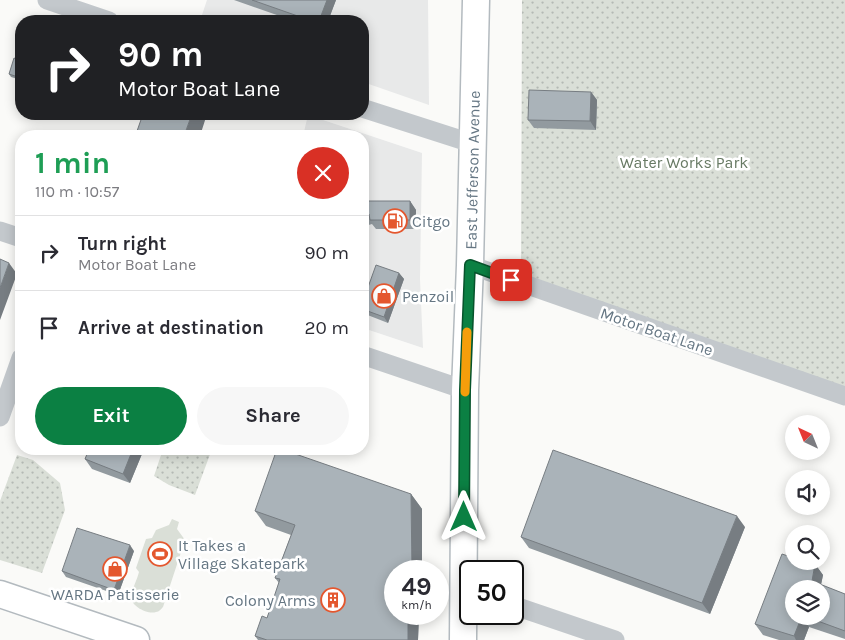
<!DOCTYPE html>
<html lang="en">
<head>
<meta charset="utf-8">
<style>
	:root { --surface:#fff; --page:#f7f7f7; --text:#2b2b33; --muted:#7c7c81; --line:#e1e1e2; --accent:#0b8043 }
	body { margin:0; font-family:Karla,sans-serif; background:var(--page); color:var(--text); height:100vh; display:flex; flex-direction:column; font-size:19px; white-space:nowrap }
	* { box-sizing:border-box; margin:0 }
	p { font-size:16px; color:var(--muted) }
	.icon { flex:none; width:28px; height:28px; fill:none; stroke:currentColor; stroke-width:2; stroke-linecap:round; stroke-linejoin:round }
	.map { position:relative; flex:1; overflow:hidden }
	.side { position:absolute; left:15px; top:130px; width:354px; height:325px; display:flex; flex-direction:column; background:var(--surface); border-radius:20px; box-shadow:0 2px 12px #0003 }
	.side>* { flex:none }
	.hud { position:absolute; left:15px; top:15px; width:354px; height:105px; border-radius:20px; box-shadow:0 2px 12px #0003; background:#202124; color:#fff; overflow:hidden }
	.needle { width:32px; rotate:317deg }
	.fabs { position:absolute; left:785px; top:415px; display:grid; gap:10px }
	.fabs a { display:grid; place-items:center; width:45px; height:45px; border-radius:50%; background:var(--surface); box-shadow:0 2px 12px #0003; font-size:25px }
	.speed { position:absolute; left:384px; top:560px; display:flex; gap:10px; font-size:25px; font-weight:700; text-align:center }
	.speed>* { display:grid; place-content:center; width:65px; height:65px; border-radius:50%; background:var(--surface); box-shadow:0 2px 12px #0003; line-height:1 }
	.speed small { font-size:12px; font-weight:400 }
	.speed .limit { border:2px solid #111; border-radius:8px; background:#fff; color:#111 }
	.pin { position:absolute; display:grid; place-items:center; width:42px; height:42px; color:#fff; margin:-21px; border-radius:10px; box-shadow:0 2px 8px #0006 }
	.me { position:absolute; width:55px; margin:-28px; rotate:0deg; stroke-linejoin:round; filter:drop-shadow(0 0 4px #0008) }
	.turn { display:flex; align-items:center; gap:18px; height:105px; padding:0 20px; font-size:22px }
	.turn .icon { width:65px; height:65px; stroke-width:2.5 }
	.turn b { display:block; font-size:35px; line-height:42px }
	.round { display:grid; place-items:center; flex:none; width:52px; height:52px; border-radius:26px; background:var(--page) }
	.head { display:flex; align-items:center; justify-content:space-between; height:85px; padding:0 20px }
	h1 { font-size:30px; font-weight:700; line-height:38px; color:#1e9e55 }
	.cta { display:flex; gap:10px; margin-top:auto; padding:10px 20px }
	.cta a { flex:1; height:58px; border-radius:30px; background:var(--accent); color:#fff; font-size:20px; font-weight:700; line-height:58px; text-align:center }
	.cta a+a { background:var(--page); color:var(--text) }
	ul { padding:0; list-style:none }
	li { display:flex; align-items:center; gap:15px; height:75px; padding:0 20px; border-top:1px solid var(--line) }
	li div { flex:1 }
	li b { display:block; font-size:19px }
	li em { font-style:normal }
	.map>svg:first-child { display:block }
	.built { fill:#e8e9e9 }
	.green { fill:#dadfd7 }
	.park { fill:url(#park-dots) }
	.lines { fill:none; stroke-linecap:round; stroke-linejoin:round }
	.secondary-casing { stroke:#b3babf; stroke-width:29 }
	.street { stroke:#c3c8cc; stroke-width:19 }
	.secondary { stroke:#fff; stroke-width:26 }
	.wall { fill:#929a9f; fill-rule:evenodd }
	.shaded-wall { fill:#777d82 }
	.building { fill:#aab3b9; stroke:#777d82 }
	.route-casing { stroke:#07532c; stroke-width:12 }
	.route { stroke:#0b8043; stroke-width:9 }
	.slow { stroke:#f59e0b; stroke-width:9 }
	.labels { text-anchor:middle; stroke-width:5; stroke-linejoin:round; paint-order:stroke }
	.park-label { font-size:16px; fill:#687a64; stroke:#fff }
	.street-label { font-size:16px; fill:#657683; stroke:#fff }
	.poi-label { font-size:16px; fill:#657683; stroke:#fff; text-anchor:start }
</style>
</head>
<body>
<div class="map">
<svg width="845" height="640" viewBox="0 0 845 640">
	<defs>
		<pattern id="park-dots" width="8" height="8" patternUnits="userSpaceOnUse" patternTransform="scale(1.25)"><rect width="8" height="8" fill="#dadfd7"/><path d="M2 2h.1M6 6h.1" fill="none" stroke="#b4b9b4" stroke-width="1.8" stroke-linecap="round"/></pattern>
	</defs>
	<rect width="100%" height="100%" fill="#fafaf8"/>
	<path class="built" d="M207 0H428L429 105 363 82 362 21H200Z
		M308 115 422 153 420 279 423 348 363 328 362 136H303Z"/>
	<path class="green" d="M172 519 179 522 177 529 185 540 163 607C161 609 159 612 156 612 148 615 130 606 131 596 132 589 137 580 139 572L136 568 146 539 152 538 156 530 169 525Z"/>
	<path class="park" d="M522 0H845V390L521 277Z
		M163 449H212L195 495 169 485 154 476Z
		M17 455 33 460 60 483 65 510 42 573 0 560V501Z"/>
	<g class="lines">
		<g class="secondary-casing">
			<g id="secondary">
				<path d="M0 594 136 640"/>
				<path id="s1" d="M463 640 465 390 470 265 476 0"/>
			</g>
		</g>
		<path class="street" d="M47 0 109 21
			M362 108 471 143
			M0 231 21 238
			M470 265 845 396
			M362 355 465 390
			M0 417 21 358
			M512 605 615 640"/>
		<use href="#secondary" class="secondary"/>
	</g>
	<path class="wall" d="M234 0H336L328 21H294Z
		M21 61V80L11 77 9 74Z
		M591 92 597 100 596 130 534 128 528 120Z
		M362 201H410L416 210V229H376L372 224 362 227Z
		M399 273 404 279 388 323 365 314 362 311V304Z
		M89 449H144L130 483 92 469 85 459Z
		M411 494 422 509V571H395L419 614 418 640H258L255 636 267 618 279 583 275 578 291 535 266 526 255 511Z
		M745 527 710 614 529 548 521 537Z
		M134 551 118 595 66 577 62 571Z
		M815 564 823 575 821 585 845 594V639L809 627 804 640H779L763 635 755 624ZM821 589V616H794Z"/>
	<path class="shaded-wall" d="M327 0H336L328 21H319Z
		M591 92 597 100 596 130 590 121Z
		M192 114H207L200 136H184Z
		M410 201 416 210V229L410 220Z
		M9 263 17 274 0 320V288Z
		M399 273 404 279 388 323 384 317Z
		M133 449H144L130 483 123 474Z
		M411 494 422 509V571H412Z
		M737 516 745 527 710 614 702 603Z
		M130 545 134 551 118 595 114 590Z
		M815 564 823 575 820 589 812 581Z
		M408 614H419L418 640H408Z
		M802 616 809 627 804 640H796L794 636Z"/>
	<path class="building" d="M252 0H327L319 21H312Z
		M14 58 21 61V78L9 74Z
		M529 90 591 92 590 121 528 120Z
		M143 114H192L184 136H143L136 134Z
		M362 201H410V220H370L369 214 362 216Z
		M0 259 9 263 0 288Z
		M376 265 399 273 384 317 362 309V304Z
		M89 449H133L123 474 85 459Z
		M277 449H281L411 494 412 571H395V614H408V640H267L255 636 262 616 267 618 280 579 275 578 295 525 255 511Z
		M553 450 737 516 702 603 521 537Z
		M77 528 130 545 114 590 62 571Z
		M782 554 794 558V561H805L815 564 812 581 845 594V631L804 616H821V589H794V616H802L794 636 755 624Z"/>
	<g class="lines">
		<g class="route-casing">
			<path id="route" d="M464 517 465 390 470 265 511 280"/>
		</g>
		<use href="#route" class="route"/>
		<path class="slow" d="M465 392 467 332"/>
	</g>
	<defs>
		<g id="fuel-ring" transform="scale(1.25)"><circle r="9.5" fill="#fff" stroke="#e4572e" stroke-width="1.5"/><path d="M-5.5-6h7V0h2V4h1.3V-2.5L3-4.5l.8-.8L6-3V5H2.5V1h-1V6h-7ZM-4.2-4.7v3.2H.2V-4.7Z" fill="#e4572e"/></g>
		<g id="shop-ring" transform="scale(1.25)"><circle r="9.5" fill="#fff" stroke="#e4572e" stroke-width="1.5"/><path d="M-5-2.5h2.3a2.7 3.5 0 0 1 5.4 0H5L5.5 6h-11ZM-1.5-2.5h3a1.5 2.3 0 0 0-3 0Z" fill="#e4572e"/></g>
		<g id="stadium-ring" transform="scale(1.25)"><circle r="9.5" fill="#fff" stroke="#e4572e" stroke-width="1.5"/><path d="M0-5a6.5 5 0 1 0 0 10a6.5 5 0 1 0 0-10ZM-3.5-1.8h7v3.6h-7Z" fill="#e4572e"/></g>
		<g id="building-ring" transform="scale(1.25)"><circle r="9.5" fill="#fff" stroke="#e4572e" stroke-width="1.5"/><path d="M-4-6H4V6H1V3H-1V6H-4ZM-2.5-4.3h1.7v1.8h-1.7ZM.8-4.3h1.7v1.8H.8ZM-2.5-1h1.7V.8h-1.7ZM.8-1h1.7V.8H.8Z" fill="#e4572e"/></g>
	</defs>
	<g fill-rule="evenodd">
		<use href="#fuel-ring" x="395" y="221"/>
		<use href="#shop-ring" x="384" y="296"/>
		<use href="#stadium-ring" x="160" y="554"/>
		<use href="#shop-ring" x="115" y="569"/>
		<use href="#building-ring" x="333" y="600"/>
	</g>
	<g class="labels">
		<g class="park-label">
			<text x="684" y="168">Water Works Park</text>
		</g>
		<g class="street-label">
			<text dy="6" stroke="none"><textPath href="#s1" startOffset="470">East Jefferson Avenue</textPath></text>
			<text transform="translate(657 331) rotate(19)" y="6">Motor Boat Lane</text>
		</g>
		<g class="poi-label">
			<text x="412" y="227">Citgo</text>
			<text x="402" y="302">Penzoil</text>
			<text x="178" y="551">It Takes a<tspan x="178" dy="18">Village Skatepark</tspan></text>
			<text x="115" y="600" text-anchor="middle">WARDA Patisserie</text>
			<text x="316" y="606" text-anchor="end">Colony Arms</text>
		</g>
	</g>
</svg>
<div class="fabs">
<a><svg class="needle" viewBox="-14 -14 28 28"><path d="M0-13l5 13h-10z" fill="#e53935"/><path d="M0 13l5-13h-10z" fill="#7c7c81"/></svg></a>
<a><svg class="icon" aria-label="sound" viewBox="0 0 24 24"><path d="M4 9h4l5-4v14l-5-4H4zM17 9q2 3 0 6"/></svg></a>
<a><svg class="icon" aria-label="search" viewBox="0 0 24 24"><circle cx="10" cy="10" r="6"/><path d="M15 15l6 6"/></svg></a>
<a><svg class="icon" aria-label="layers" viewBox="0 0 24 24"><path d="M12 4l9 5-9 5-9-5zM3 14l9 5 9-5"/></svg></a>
</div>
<div class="speed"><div>49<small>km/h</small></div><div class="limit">50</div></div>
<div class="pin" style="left:511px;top:280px;background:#d93025"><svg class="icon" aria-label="arrive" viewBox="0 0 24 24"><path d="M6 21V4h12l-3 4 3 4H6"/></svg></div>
<svg class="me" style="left:464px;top:517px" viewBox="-20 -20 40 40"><path d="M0-17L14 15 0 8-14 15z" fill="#0b8043" stroke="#fff" stroke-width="4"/></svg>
<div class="hud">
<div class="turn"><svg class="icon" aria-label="right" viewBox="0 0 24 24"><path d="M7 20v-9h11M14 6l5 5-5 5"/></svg><div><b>90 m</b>Motor Boat Lane</div></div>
</div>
<section class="side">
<div class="head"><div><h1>1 min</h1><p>110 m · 10:57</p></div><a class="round" style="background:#d93025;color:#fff"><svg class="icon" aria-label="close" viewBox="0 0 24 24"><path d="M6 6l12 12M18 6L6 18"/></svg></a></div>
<ul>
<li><svg class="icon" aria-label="right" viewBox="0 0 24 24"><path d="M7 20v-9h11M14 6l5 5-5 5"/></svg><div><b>Turn right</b><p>Motor Boat Lane</p></div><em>90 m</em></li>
<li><svg class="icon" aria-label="arrive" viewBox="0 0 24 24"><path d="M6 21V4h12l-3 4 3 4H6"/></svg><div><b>Arrive at destination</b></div><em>20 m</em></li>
</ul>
<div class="cta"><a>Exit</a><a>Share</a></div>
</section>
</div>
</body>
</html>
